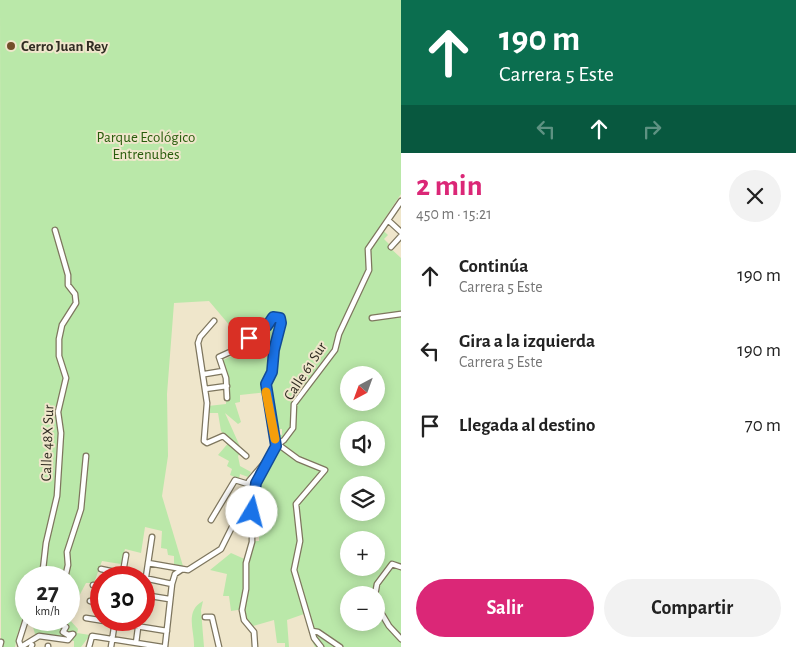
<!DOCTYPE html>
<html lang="es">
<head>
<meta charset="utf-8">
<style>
	:root { --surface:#fff; --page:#f2f2f2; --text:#222; --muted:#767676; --accent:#db2777 }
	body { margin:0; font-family:"Alegreya Sans",sans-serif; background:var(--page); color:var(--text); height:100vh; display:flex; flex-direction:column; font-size:19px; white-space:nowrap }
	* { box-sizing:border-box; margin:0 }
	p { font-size:16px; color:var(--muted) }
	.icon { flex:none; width:28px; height:28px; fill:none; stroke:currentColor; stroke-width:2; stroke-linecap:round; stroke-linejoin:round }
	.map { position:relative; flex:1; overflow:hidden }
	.details { display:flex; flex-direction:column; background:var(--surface); width:395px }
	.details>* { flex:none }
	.hud { background:#0b6e4f; color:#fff; overflow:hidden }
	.needle { width:32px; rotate:221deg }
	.tools { position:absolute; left:340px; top:366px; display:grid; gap:10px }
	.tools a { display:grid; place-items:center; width:45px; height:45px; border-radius:50%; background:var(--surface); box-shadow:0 2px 12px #0003; font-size:25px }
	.speed { position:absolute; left:15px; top:566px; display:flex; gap:10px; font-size:25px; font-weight:700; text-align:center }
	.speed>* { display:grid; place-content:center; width:65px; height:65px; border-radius:50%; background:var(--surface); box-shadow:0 2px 12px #0003; line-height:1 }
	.speed small { font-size:12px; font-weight:400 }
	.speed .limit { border:8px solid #d22; background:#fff; color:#111 }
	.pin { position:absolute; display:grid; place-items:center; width:42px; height:42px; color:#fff; margin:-21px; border-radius:10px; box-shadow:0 2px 8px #0006 }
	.me { position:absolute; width:55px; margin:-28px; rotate:8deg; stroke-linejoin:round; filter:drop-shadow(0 0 4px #0008) }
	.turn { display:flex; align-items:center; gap:18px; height:105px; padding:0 15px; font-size:22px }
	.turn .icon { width:65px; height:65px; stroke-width:2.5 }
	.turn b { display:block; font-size:35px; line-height:42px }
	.lanes { display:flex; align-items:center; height:48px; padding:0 15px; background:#0003; justify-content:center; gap:25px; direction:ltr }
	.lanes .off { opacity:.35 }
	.round { display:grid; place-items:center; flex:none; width:52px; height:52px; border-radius:26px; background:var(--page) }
	.overview { display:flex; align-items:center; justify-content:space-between; height:85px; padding:0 15px }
	h1 { font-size:30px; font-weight:600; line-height:38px; color:var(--accent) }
	.action { display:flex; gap:10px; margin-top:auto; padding:10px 15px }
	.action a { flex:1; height:58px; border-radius:30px; background:var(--accent); color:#fff; font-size:20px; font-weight:600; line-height:58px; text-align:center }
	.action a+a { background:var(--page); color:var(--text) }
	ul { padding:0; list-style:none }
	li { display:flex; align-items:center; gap:15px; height:75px; padding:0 15px }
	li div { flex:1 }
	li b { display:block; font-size:19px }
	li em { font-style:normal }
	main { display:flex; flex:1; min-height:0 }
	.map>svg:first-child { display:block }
	.green { fill:#bae8a9; fill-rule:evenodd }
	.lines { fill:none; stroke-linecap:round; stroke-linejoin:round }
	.minor-casing { stroke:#7e765e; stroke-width:7 }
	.minor { stroke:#fff; stroke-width:4.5 }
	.route-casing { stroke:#114b97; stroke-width:12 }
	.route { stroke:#1a73e8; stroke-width:9 }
	.slow { stroke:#f59e0b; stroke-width:9 }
	.poi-dot { fill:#734e29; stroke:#efe6cb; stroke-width:2 }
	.labels { text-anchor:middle; stroke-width:4; stroke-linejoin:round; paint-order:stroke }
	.poi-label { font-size:15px; font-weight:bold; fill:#302c22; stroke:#efe6cb; text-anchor:start }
	.park-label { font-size:15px; fill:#295c0c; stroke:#efe6cb }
	.street-label { font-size:15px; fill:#302c22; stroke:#efe6cb }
</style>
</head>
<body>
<main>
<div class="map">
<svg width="401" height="647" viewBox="0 0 401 647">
	<rect width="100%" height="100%" fill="#efe6cb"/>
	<path class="green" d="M0 0H401V194L379 227 388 235 384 239 389 244 388 246 401 258V647H315L312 641 304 614 287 620 289 647H285V643H277L274 620 253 626 245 617 244 609 231 611 229 596H223L227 574 210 570 231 553 249 561 255 541H259V520L241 514 248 499 250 483 278 451 275 435H282V429H275L268 392 240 395V402L235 403 241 422 238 424 225 413 242 451 238 456 240 466 251 472 248 477 240 474 239 479 230 475 232 469 227 466 229 461 218 455 230 441 221 431 218 413H208V406L226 404 227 386 223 360 234 355 241 356 247 346 209 301 174 303 167 394 168 456 162 496 183 566 174 568V556L168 555 167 549 161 548 162 531 145 527 141 553 125 549 121 564 102 561 94 583H86L69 615V578H26V614L18 632 15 647H1ZM349 375H376V402H349ZM349 430H376V458H349ZM349 485H376V512H349ZM349 540H376V568H349ZM349 595H376V622H349Z
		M203 601 201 610 204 647H194C195 632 184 611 203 601Z
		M69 619 78 629 77 633 90 635 81 647H74V641L35 634 31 620Z"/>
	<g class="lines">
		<g class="minor-casing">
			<path id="minor" d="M389 221 401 232
				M391 247 401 236
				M372 318 401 314
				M214 321 200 337 198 343 207 403 204 441 207 443 223 436 246 456
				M205 374 223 371
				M205 389 227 386
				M227 398 226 378 219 357 230 352 240 353 247 339 267 326 273 317H279L281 323 274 350 272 371 266 385 276 446 257 483 252 512V542L246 563V589L242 610 244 620 254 632 255 647
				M279 445 298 459 325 470 296 504 300 541 294 570 314 638 321 647
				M276 446 284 440 293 428 294 404 335 350 339 334 369 270 368 249 401 201
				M211 520 235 480 248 484
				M148 563 188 570 221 549 244 503 249 481 266 461
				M101 569 143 578
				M42 578 46 543 57 496 61 433 58 412 66 378 59 356V339L62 325 76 303 75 294 68 285V275L55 230
				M65 578 68 565 67 552 81 509 86 456
				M122 578 126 555
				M144 578 172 584
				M93 585 101 587
				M144 590 152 537
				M144 595 169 599
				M375 595 377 584 392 564 401 567
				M90 601 101 603
				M376 604 389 626 401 639
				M205 617H212L219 647
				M86 618 167 631
				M26 619 19 641 21 647 39 636 68 640 73 634 68 635 63 632 66 627 58 623 59 620
				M312 631 318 632 340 647
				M136 643 139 620
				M0 646 1 642
				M31 647 32 645
				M48 647V646
				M89 647 92 636 162 647
				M111 647 115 621
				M165 647 172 584 175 574 181 570"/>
		</g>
		<use href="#minor" class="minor"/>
	</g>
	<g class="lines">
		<g class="route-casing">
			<path id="route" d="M249 338 267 326 273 317 280 318 281 323 274 350 272 372 266 384 276 446 256 483 252 512"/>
		</g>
		<use href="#route" class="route"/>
		<path class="slow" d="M266 392 275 439"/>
	</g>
	<circle class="poi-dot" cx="11" cy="46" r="5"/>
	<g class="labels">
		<g class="poi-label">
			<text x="21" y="51">Cerro Juan Rey</text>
		</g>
		<g class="park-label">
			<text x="146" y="142">Parque Ecológico<tspan x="146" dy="17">Entrenubes</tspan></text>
		</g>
		<g class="street-label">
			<text transform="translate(305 371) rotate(-57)" y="5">Calle 61 Sur</text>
			<text transform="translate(47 443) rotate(-88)" y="5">Calle 48X Sur</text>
		</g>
	</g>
</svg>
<div class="tools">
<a><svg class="needle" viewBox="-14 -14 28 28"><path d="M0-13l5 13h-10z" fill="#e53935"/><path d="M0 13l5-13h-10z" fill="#767676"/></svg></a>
<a><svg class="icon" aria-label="sound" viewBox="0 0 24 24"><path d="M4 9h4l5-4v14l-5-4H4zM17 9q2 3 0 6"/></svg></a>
<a><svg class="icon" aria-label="layers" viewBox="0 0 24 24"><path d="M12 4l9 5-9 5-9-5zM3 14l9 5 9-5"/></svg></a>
<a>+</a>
<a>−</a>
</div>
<div class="speed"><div>27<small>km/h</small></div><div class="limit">30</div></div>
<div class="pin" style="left:249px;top:338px;background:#d93025"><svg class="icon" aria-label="arrive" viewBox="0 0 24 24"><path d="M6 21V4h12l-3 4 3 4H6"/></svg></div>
<svg class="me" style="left:252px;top:512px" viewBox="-20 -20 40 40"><circle r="19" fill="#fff"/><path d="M0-13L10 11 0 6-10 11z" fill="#1a73e8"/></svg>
</div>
<section class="details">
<div class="hud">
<div class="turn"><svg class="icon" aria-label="ahead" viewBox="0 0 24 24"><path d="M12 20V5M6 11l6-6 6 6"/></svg><div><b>190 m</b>Carrera 5 Este</div></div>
<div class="lanes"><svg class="icon off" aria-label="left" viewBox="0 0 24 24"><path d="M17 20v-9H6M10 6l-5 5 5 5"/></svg><svg class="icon" aria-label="ahead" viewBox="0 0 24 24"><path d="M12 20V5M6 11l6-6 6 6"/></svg><svg class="icon off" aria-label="right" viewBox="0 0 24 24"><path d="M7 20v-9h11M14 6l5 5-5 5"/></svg></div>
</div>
<div class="overview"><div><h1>2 min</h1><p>450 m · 15:21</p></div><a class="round"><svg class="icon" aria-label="close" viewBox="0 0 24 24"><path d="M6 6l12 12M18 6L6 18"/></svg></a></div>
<ul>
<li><svg class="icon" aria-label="ahead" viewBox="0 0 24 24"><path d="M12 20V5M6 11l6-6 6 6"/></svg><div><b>Continúa</b><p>Carrera 5 Este</p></div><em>190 m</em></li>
<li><svg class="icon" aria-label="left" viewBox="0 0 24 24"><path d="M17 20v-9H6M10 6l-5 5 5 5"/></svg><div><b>Gira a la izquierda</b><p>Carrera 5 Este</p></div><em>190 m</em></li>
<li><svg class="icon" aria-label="arrive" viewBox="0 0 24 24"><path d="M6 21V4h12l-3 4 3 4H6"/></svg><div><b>Llegada al destino</b></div><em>70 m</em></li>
</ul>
<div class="action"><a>Salir</a><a>Compartir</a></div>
</section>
</main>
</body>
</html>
